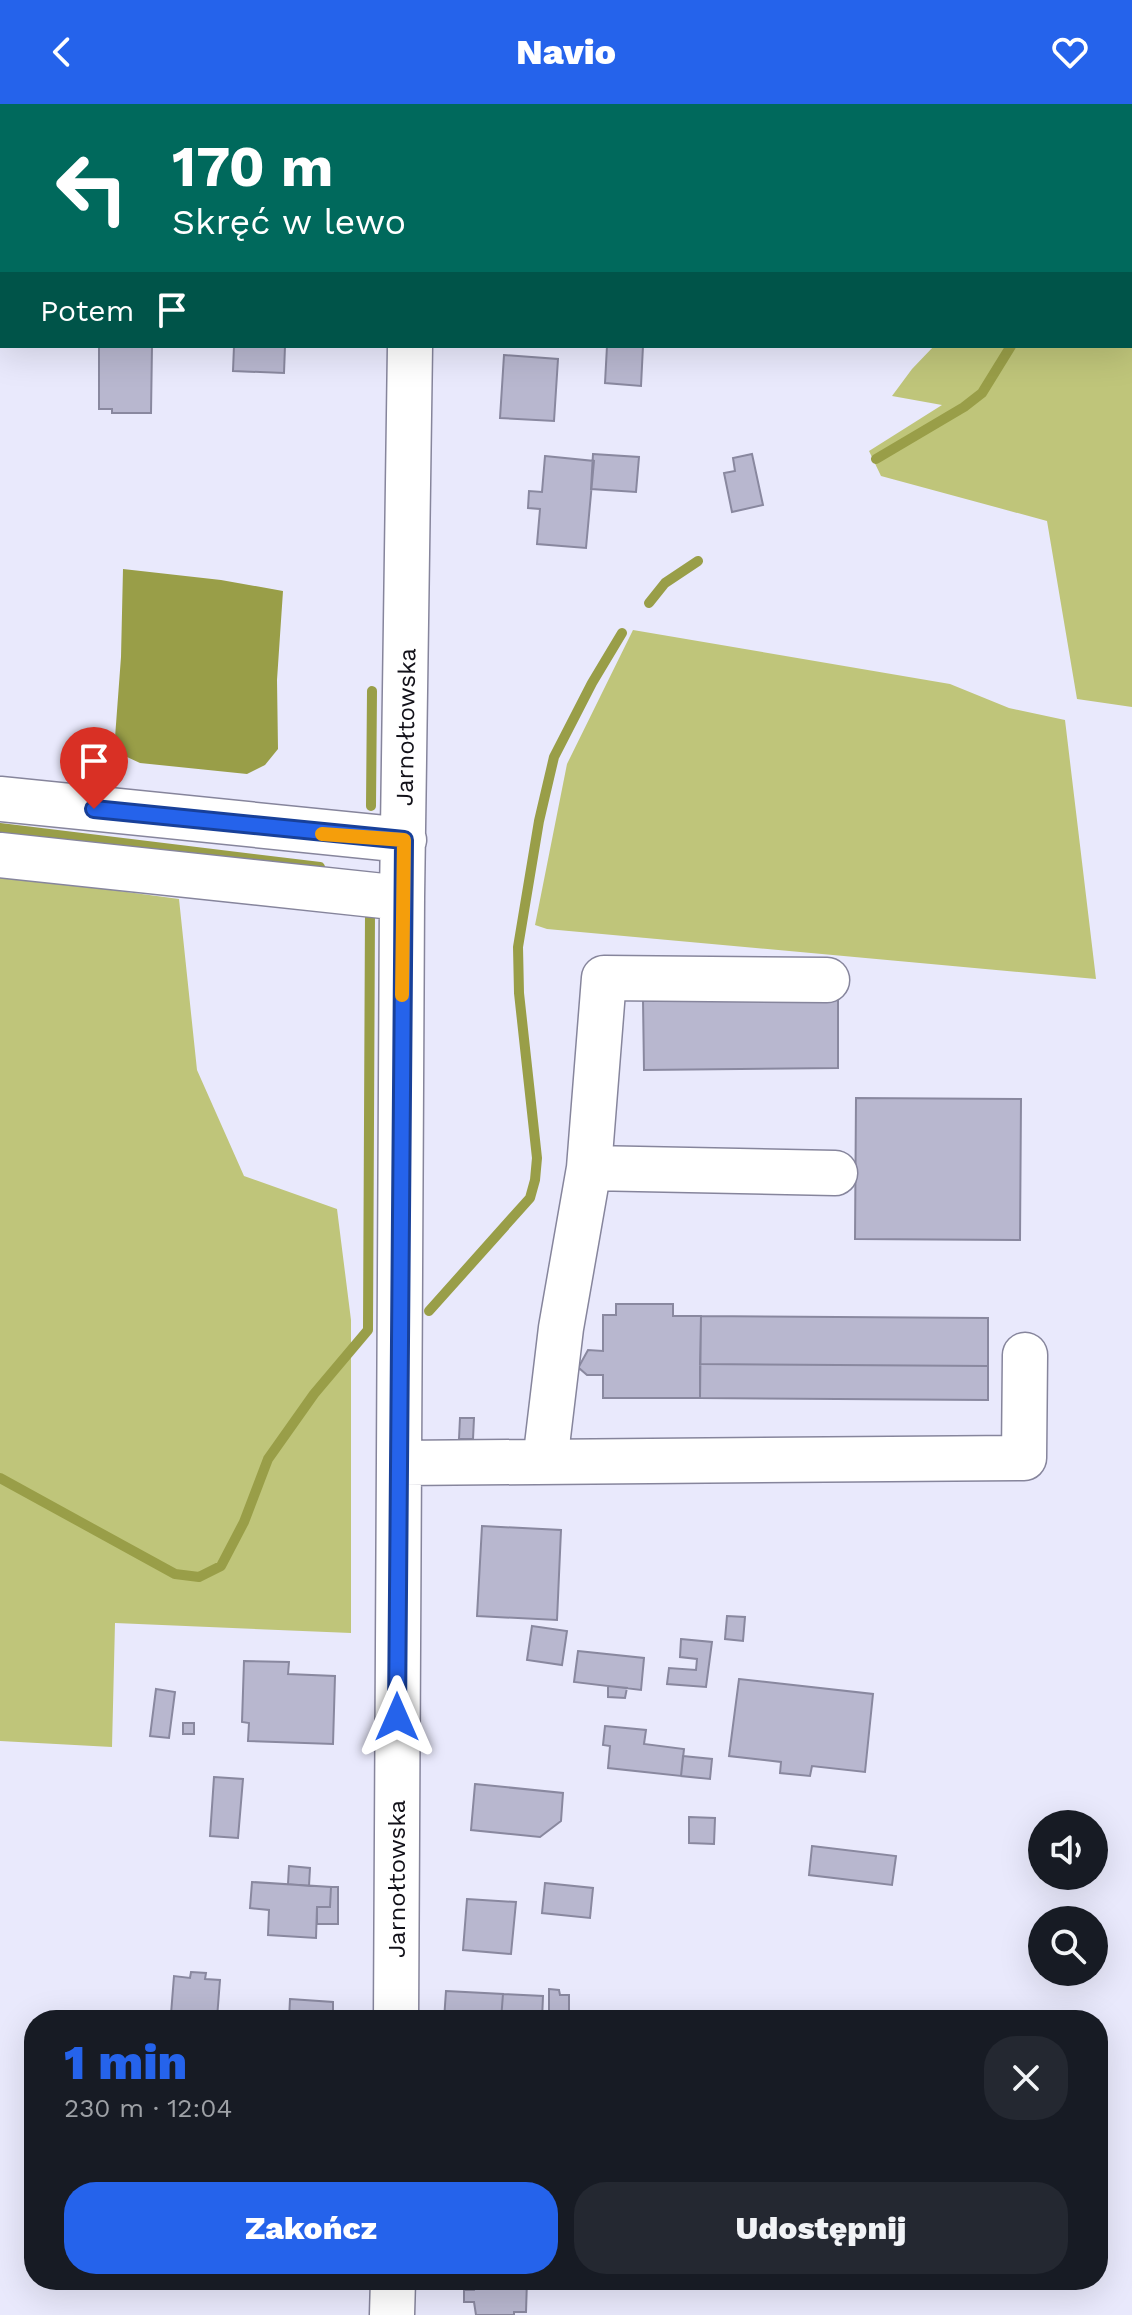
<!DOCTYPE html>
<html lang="pl">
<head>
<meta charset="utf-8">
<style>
	:root { --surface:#171b24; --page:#242831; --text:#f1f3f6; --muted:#9ea1a6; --accent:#2563eb }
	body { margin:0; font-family:"Work Sans",sans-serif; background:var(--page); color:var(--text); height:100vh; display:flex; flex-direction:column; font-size:30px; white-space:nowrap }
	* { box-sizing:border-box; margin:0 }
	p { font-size:26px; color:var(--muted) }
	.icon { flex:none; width:44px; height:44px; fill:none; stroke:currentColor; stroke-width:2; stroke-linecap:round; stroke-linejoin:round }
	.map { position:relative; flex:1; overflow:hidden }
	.panel { position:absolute; left:24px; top:1906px; width:1084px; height:280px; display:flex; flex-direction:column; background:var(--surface); border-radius:32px; box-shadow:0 8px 32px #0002 }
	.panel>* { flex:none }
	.banner { position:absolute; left:0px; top:0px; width:1132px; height:244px; box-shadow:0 8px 32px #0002; background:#00695c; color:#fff; overflow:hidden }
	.fabs { position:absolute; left:1028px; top:1706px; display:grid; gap:16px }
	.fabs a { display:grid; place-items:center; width:80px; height:80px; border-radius:50%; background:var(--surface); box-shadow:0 8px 32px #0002; font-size:40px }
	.pin { position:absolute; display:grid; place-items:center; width:68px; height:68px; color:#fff; margin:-82px -34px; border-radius:50% 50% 50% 0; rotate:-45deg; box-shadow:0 0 8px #0007 }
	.pin .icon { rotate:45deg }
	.me { position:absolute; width:88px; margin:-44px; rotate:0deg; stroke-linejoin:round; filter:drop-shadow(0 0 6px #0008) }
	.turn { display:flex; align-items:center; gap:28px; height:168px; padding:0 40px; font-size:36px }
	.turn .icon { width:104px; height:104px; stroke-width:2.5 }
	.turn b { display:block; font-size:56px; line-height:68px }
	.then { display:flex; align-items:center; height:76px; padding:0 40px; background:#0003; gap:16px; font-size:30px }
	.round { display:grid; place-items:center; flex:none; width:84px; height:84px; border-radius:32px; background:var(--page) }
	.headline { display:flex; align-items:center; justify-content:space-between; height:136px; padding:0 40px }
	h1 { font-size:48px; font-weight:800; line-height:60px; color:var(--accent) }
	.primary-button { display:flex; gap:16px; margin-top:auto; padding:16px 40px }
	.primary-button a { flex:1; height:92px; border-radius:32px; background:var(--accent); color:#fff; font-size:32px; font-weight:800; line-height:92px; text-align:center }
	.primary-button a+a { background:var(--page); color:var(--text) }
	header { display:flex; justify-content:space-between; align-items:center; height:104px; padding:0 40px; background:var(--accent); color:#fff; font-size:36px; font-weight:800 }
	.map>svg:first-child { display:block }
	.green { fill:#bfc57a }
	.water { fill:#999e48 }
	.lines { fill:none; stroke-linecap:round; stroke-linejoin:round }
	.stream { stroke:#999e48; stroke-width:10 }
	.building { fill:#b8b7cf; stroke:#89889f; stroke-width:2 }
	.minor-casing { stroke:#86859c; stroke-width:47 }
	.minor { stroke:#fff; stroke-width:44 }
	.route-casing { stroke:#184099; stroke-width:20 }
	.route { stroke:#2563eb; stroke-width:14 }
	.slow { stroke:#f59e0b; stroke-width:14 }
	.labels { text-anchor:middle; stroke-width:8; stroke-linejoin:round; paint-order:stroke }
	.street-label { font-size:24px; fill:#121119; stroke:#fff }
</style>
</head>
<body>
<header><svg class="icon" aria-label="back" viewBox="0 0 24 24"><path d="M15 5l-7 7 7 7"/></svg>Navio<svg class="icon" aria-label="heart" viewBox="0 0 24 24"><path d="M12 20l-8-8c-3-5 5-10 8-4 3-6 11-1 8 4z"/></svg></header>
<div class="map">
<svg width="1132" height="2211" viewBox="0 0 1132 2211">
	<rect width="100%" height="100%" fill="#e9e9fc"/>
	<path class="green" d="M1132 43V603L1077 595 1047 417 881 372 869 347 942 301 892 292 912 265 934 242H1130Z
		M633 526 950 580 1009 604 1065 616 1096 875 547 825 535 821 567 660Z
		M0 771 179 795 197 966 244 1072 337 1105 351 1216V1529L115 1519 112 1643 0 1637Z"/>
	<path class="water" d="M123 465 221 476 283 487 277 576 278 645 265 661 247 670 140 659 114 647 121 553Z"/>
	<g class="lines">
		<path class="stream" d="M1130 88 1132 86
			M876 355 964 303 982 289 1011 242
			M649 499 665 479 698 457
			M371 702 372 587
			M0 724 320 763
			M429 1207 530 1094 535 1076 537 1054 519 889 518 843 539 717 554 653 592 579 622 529
			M0 1374 175 1470 199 1473 221 1462 244 1418 268 1355 314 1290 368 1226 370 809"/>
	</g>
	<path class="building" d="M254 0H311L313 2H254Z
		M99 242H152L151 309H112V305H99Z
		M234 242H285L284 269 233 267Z
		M607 242H643L641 282 605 279Z
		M504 251 558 255 554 317 500 314Z
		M593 350 639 353 636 388 591 385Z
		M752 350 763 401 732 408 724 369 735 367 733 354Z
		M545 352 594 357 586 444 537 440 540 405 528 404 529 387 542 388Z
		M838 895V964L644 966 643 896Z
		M856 994 1021 995 1020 1136 855 1135Z
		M616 1200H673V1212H701L700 1294H603V1271H587L580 1265 577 1266 588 1246 603 1247V1211H616Z
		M701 1212 988 1214V1262L700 1260Z
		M700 1260 988 1262V1296L700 1294Z
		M460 1314H474L473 1335H459Z
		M482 1422 561 1426 557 1516 477 1512Z
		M727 1512 745 1513 743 1537 725 1535Z
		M532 1522 567 1527 562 1561 527 1556Z
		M681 1535 712 1538 706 1583 667 1580 669 1564 696 1566 697 1555 680 1553Z
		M578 1547 644 1554 641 1586 574 1578Z
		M244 1557 289 1558 288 1570 335 1572 333 1640 248 1637 249 1619 242 1618Z
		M739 1575 873 1590 865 1668 812 1662 810 1672 780 1669 781 1658 729 1652Z
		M608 1582 627 1584 625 1594 608 1593Z
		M156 1585 175 1588 169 1634 150 1632Z
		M183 1619H194V1630H183Z
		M605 1622 646 1626 644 1640 684 1645 681 1672 608 1664 610 1642 603 1641Z
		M683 1652 712 1655 710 1675 681 1672Z
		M214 1673 243 1675 238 1734 210 1732Z
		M475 1680 563 1689 561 1717 540 1733 471 1726Z
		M689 1713 715 1714 714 1740 689 1739Z
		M812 1742 896 1752 892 1781 809 1771Z
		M289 1762 310 1764 309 1782 288 1780Z
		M252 1778 331 1783 330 1803H317L316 1834 268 1831 269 1806 250 1804Z
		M545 1779 593 1784 590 1814 542 1809Z
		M331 1783H338V1820H317V1803H330Z
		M467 1795 516 1798 511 1850 463 1846Z
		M191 1868 206 1869 205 1875 220 1876 217 1914 202 1913V1916H189V1912L171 1910 174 1872 190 1874Z
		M549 1885 559 1886 560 1891H569V1916H549Z
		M446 1887 503 1890 501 1916H444Z
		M503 1890 543 1892 542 1916H501Z
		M290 1895 333 1898V1916H289Z
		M475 2176H527L526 2208H514V2211H476L474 2198H464V2186H474Z"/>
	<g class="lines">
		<g class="minor-casing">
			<path id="minor" d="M413 2V0
				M0 695 404 736
				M0 751 402 794
				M589 1064 604 874 827 876
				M545 1358 561 1224 589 1064 835 1069
				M399 1359 1024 1354 1025 1251
				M396 1916 402 794 410 242
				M392 2211 393 2176"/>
		</g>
		<use href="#minor" class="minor"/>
	</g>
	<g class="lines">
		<g class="route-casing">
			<path id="route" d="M94 705 404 736 397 1613"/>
		</g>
		<use href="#route" class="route"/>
		<path class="slow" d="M322 730 404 736 402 891"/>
	</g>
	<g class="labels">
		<g class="street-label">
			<text transform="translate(406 623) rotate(-89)" y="8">Jarnołtowska</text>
			<text transform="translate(397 1775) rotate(-90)" y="8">Jarnołtowska</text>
		</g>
	</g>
</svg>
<div class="fabs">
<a><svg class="icon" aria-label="sound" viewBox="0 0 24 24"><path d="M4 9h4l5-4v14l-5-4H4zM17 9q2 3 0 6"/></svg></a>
<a><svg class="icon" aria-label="search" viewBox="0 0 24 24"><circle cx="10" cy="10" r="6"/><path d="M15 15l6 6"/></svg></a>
</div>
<div class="pin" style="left:94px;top:705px;background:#d93025"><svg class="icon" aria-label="arrive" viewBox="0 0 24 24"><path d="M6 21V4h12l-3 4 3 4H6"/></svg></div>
<svg class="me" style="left:397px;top:1613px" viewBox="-20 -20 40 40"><path d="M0-17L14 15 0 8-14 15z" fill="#2563eb" stroke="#fff" stroke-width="4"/></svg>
<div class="banner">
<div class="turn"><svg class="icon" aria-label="left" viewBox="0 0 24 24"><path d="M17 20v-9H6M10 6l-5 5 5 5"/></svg><div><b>170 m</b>Skręć w lewo</div></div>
<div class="then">Potem<svg class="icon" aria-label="arrive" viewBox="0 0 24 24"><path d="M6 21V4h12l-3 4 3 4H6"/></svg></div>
</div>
<section class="panel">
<div class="headline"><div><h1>1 min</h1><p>230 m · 12:04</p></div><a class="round"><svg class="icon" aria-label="close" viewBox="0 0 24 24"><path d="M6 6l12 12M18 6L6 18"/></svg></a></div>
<div class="primary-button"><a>Zakończ</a><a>Udostępnij</a></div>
</section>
</div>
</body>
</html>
